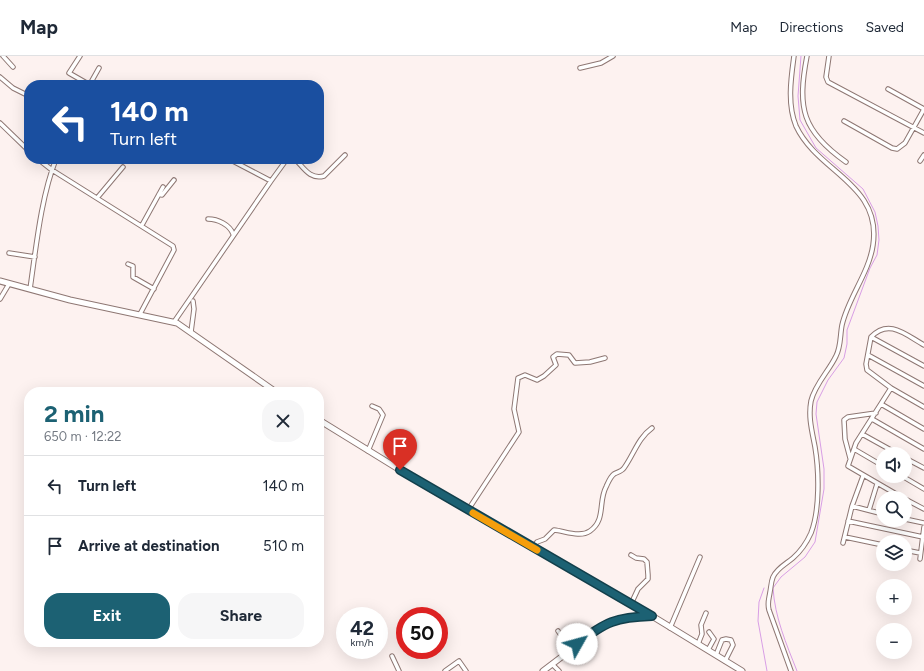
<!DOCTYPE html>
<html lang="en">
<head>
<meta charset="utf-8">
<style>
	:root { --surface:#fff; --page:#f6f6f7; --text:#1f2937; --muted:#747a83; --line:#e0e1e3; --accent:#1c6173 }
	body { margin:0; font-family:Figtree,sans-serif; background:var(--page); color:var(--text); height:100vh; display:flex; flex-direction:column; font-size:15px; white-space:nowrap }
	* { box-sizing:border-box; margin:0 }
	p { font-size:13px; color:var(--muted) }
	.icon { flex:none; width:22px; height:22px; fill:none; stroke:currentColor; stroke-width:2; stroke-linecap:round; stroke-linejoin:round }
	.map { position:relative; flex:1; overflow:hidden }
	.side { position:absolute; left:24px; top:331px; width:300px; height:260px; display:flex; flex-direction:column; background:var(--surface); border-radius:16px; box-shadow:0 4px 16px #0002 }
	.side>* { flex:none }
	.hud { position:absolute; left:24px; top:24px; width:300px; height:84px; border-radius:16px; box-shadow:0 4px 16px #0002; background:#1a4fa0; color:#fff; overflow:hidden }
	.buttons { position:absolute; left:876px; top:391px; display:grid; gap:8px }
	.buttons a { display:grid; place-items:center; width:36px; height:36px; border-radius:50%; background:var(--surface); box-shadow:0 4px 16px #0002; font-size:20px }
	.speed { position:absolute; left:336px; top:551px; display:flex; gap:8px; font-size:20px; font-weight:700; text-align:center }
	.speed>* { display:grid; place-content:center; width:52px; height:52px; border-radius:50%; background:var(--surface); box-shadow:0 4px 16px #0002; line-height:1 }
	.speed small { font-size:10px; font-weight:400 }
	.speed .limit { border:6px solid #d22; background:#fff; color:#111 }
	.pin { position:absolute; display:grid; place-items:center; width:34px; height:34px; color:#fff; margin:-41px -17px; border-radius:50% 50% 50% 0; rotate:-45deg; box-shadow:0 0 4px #0007 }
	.pin .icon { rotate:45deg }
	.me { position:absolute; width:44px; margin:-22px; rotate:52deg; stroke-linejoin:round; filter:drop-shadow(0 0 3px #0008) }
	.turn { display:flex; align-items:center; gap:14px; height:84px; padding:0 20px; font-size:18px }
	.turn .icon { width:52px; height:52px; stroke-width:2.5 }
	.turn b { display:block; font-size:28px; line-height:34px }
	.round { display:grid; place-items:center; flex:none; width:42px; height:42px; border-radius:16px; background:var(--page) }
	.summary { display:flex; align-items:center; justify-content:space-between; height:68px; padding:0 20px }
	h1 { font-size:24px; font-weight:700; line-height:30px; color:var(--accent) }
	.button { display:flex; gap:8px; margin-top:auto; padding:8px 20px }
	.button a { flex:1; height:46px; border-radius:16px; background:var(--accent); color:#fff; font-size:16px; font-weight:700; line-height:46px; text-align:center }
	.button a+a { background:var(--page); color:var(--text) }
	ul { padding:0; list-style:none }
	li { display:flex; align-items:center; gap:12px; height:60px; padding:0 20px; border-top:1px solid var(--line) }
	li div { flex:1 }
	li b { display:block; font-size:15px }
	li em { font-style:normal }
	header { display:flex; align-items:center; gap:24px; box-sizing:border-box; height:56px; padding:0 20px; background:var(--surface); border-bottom:1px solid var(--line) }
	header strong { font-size:19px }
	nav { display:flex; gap:22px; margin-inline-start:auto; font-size:14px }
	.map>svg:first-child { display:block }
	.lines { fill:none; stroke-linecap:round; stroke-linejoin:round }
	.stream { stroke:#d89ee5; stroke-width:1 }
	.street-casing { stroke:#8e7773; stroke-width:5.5 }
	.secondary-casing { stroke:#8e7773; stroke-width:7 }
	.street { stroke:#fff; stroke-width:3.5 }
	.secondary { stroke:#fff; stroke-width:5 }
	.route-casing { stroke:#123f4b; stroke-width:10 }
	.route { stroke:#1c6173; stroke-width:7 }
	.slow { stroke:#f59e0b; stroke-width:7 }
</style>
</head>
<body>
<header>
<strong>Map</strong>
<nav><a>Map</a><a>Directions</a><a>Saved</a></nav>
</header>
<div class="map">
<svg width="924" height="615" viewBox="0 0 924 615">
	<rect width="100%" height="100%" fill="#fdf2f0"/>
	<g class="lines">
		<path class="stream" d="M764 532 759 546 758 565 767 615
			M797 615C786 587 775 562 773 532L781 521 805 501 815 486 824 433V413L816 358 817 346 828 324 844 302 847 288V274L870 212 877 199 879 184 878 170 875 156 863 133 816 92 800 64 798 40 801 0"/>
		<g class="street-casing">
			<path id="street" d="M3 0 13 11
				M80 0 69 17 90 29
				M807 0C797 52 802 75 846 106
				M829 0 826 21 828 26 924 77
				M580 12 601 7 613 0
				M0 21 13 32 29 40
				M90 28 99 12
				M888 33 924 53
				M844 65 892 92 897 93 905 87 924 53
				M0 67 29 95
				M38 103 52 114 173 190 174 194 140 258
				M229 103 271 125 287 103
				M295 103C304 112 310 124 324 120L345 99
				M920 105 924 99
				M159 138 162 139 174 124
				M97 142 123 111
				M208 163C218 163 230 169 233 178
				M142 169 163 131
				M9 197 35 201
				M128 208 133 210V221L154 233
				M30 233C36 192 41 141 56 103
				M0 243 9 228
				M174 266 271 125
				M191 276 194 253 193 245
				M871 281 924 310
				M924 289C906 279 889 262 871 281L866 308 867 314 891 332 924 351
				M868 299 924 330
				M891 332 856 387 848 410 903 442
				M881 348 924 373
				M872 363 924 393
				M862 378 898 398
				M854 393 883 410
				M368 395 383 359 379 353 372 350
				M850 402 845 383 844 364 848 361 876 357
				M905 402 924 412
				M902 420 924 433
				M889 442 891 436
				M905 443 924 453
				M852 450 883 458
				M468 454 519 376 514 353 518 322 525 319 537 324 544 320 556 309 553 301 557 298 569 299 575 307 590 306 605 302
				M869 454 877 428
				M905 463 924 467
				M848 465 923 481
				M845 481 883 489
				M843 487 852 450 863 420
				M533 491 537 486 545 483 554 474C565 475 580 482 590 475 606 464 598 446 606 431 608 427 610 421 614 418 618 416 622 415 624 412 634 398 638 382 652 372
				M905 494 920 497
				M920 503 924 471
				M631 548 638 533 648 523V519L647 506 644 503 636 502 631 499
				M670 572 700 501
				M558 575 571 593
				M698 588 702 578 701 569 706 557
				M708 594 714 583 709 576
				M716 599 722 584 726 583 731 584 733 589 725 605
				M392 600 399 615
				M552 608 559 615
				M445 615 459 605 466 615
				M791 615 769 554C767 547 769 543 770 536 771 531 771 526 773 521 777 512 786 508 793 502 801 495 807 486 811 477 820 454 819 415 815 391 812 375 808 361 811 345 815 328 829 315 836 300 841 291 840 279 842 269 848 242 869 217 873 189 882 128 818 117 796 70 787 48 791 22 794 0"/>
		</g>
		<g class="secondary-casing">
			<path id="secondary" d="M0 225 70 244 177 267 276 336
				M319 364 431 433 652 560
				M543 615 605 568 626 562 652 560 742 615"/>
		</g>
		<use href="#street" class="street"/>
		<use href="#secondary" class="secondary"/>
	</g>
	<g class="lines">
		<g class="route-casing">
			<path id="route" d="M400 414 652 560C616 561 605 566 577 588"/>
		</g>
		<use href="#route" class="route"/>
		<path class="slow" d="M473 457 537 494"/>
	</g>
</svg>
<div class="buttons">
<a><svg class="icon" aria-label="sound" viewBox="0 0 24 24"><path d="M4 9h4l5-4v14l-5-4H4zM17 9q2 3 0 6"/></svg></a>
<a><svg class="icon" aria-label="search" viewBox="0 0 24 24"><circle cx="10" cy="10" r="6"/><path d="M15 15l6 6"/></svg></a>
<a><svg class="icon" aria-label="layers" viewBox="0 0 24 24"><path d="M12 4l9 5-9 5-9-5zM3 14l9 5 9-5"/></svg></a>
<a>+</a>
<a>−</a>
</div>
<div class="speed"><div>42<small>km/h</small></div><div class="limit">50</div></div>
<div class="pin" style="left:400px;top:414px;background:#d93025"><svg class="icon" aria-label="arrive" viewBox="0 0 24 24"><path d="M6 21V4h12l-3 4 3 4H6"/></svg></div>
<svg class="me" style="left:577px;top:588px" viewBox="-20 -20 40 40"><circle r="19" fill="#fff"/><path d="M0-13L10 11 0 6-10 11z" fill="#1c6173"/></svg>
<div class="hud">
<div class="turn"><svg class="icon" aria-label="left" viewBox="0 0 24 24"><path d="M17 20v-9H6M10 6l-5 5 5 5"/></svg><div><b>140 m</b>Turn left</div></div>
</div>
<section class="side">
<div class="summary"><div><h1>2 min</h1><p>650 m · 12:22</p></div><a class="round"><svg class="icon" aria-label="close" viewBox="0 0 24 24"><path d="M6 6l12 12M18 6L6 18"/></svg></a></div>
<ul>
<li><svg class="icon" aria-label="left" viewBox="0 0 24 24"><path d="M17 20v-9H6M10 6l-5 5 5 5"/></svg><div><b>Turn left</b></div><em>140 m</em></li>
<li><svg class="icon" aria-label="arrive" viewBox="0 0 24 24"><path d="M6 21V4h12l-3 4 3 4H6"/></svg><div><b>Arrive at destination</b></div><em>510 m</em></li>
</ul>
<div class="button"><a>Exit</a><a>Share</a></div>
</section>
</div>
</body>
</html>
